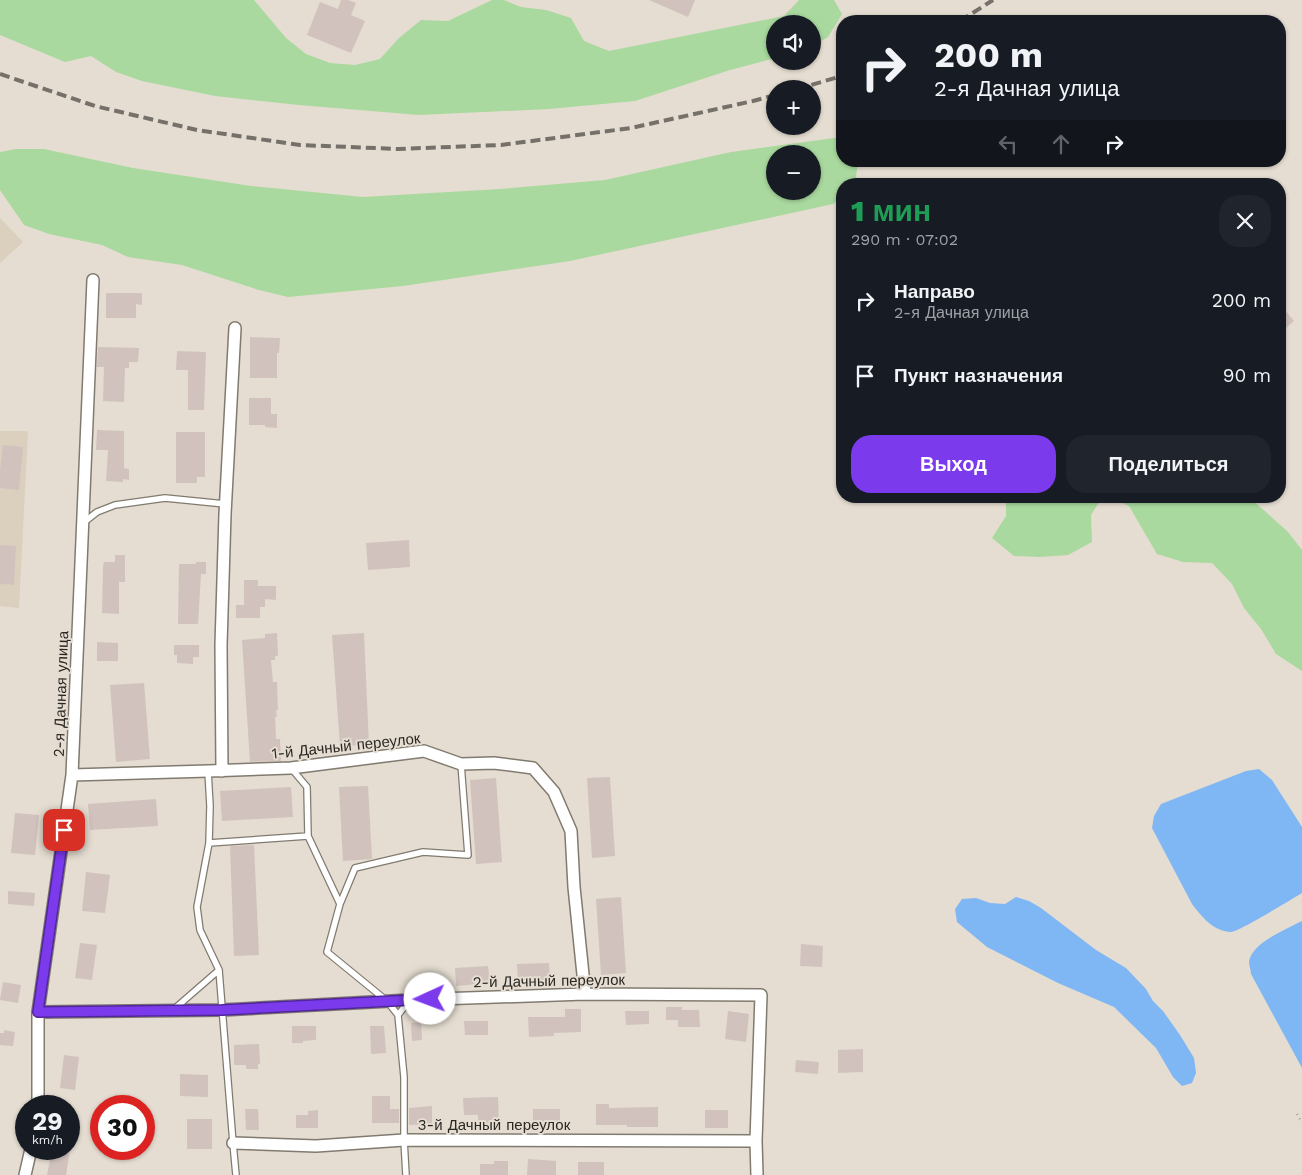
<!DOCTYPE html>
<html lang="ru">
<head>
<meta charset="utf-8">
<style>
	:root { --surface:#171b24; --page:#20242c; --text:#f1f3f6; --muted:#9ea1a6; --accent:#7c3aed }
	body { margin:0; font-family:"Work Sans",sans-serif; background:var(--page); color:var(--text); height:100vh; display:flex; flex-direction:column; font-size:19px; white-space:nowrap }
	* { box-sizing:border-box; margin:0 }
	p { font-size:16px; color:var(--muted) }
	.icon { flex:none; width:28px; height:28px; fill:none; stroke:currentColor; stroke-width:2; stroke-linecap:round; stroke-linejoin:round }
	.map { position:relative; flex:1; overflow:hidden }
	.details { position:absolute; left:836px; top:178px; width:450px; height:325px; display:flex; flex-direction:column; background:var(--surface); border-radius:20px; box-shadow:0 1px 4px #0004 }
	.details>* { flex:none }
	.top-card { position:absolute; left:836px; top:15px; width:450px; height:152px; border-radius:20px; box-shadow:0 1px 4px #0004; background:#171b24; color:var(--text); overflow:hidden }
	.buttons { position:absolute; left:766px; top:15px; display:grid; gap:10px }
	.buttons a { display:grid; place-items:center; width:55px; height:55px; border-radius:50%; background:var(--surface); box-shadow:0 1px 4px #0004; font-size:25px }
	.speed { position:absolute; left:15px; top:1095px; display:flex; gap:10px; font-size:25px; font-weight:700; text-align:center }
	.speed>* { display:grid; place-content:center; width:65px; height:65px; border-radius:50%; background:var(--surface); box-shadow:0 1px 4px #0004; line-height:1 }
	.speed small { font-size:12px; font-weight:400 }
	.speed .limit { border:8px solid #d22; background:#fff; color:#111 }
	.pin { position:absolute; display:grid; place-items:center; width:42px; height:42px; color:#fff; margin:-21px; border-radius:10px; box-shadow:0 2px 8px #0006 }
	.me { position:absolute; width:55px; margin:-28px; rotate:268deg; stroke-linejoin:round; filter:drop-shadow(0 0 4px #0008) }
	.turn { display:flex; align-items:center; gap:18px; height:105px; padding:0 15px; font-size:22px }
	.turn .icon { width:65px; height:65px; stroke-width:2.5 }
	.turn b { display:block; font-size:35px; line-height:42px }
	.lanes { display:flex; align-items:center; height:48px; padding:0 15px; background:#0003; justify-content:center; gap:25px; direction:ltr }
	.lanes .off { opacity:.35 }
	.round { display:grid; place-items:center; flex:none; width:52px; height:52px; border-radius:20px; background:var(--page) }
	.overview { display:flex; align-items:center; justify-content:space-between; height:85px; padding:0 15px }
	h1 { font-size:30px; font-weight:800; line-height:38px; color:#1e9e55 }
	.primary-button { display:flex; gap:10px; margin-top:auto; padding:10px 15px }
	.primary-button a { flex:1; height:58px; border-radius:20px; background:var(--accent); color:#fff; font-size:20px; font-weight:800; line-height:58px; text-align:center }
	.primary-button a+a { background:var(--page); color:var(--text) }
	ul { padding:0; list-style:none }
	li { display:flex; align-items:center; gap:15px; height:75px; padding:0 15px }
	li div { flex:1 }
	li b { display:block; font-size:19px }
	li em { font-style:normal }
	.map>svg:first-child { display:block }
	.built { fill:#dbd0be }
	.green { fill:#a9d99e; fill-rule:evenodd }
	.water { fill:#7fb7f4 }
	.building { fill:#d1c2be }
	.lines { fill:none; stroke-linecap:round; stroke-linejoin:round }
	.lane-casing { stroke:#807a6f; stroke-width:8 }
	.street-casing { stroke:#807a6f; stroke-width:14 }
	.path { stroke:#a6a096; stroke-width:2.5; stroke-dasharray:1 4; stroke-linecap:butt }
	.lane { stroke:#fff; stroke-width:5.5 }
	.street { stroke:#fff; stroke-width:11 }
	.rail { stroke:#757069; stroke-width:4; stroke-dasharray:10 5; stroke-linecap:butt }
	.route-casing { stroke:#51269a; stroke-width:12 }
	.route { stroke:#7c3aed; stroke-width:9 }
	.labels { text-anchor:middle; stroke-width:4; stroke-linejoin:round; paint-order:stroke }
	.street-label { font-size:15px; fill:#2a2723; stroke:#e5ddd1 }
</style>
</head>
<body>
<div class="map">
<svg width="1302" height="1175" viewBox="0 0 1302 1175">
	<rect width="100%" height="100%" fill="#e5ddd1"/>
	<path class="built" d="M0 218 23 242 0 263Z
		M0 431H28L19 608 0 606Z"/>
	<path class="green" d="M0 0H254L286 38 306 54 330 63 355 65 380 59 399 38 421 20 448 21 492 0H504L521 7 546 10 571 18 584 41 609 51 784 16 799 0H834L842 14 828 37 813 46 812 24H775V58L730 70 635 101 549 109 419 115 299 105 215 96 142 81 116 72 91 56 65 62 0 35Z
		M842 137V161L858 162 855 184H842V197L833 204 570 261 403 286 288 297 259 290 182 265 128 257 102 245 49 234 24 225 0 190V152L16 149H44L133 168 251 186 363 197 500 189 605 180 731 152ZM775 154H812V191H775Z
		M1006 496H1103L1091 515 1092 542 1068 555 1040 557 1014 556 992 538 1006 516Z
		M1108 496H1248L1288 532 1302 550V671L1276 654 1261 629 1244 608 1232 584 1212 563 1183 562 1157 554 1129 506Z"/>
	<path class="water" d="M1259 769 1272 780 1302 827V893C1292 899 1238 932 1231 932 1213 931 1202 917 1192 904L1152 828 1154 816 1161 804 1246 771Z
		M1016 897 1029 901 1041 908 1096 950 1126 968 1146 989 1153 1001 1163 1011 1180 1035 1194 1058 1196 1073 1192 1083 1182 1086 1173 1077 1156 1048 1114 1007 1058 983 987 947 957 922 955 909 962 899 976 898 990 903 1005 904Z
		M1302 921V1068L1251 974C1251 970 1249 966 1249 962 1251 943 1287 929 1302 921Z"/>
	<path class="building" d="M341 0H348L356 3 351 15 365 21 351 53 307 35 320 2 338 9Z
		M649 0H695L688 17Z
		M106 293H142V305L136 304V318H106Z
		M1280 304 1294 321 1280 333Z
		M250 337 280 338 279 353H277V378H250Z
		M98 347 139 348 138 362H129V368H125L124 402 103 401 104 367H97Z
		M177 351 206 352 204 410H188V370H176Z
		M249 398H271V414H277V428L265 427V425H249Z
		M97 430 124 431V468L129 469V480L123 479V482L106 481 108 450H96Z
		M176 432H205V477H197V483H176Z
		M3 445 23 447 19 490 0 488V472Z
		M409 540 410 567 368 570 366 543Z
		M0 545 16 546 14 585 0 584Z
		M115 555H125V582H119V614L102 613 103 567 104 562H115Z
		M196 562H206V574H201L198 624H178L179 564H196Z
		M244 580H258V586H276V600L265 599V607H260V618H236V605H244Z
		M277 633 278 656H275V660H271L273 682H277L278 710H276L277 717H275L276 739H280L281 761 250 762 242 640 265 638V634Z
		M364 633 369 745 340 746 332 635Z
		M97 642 118 643V661H97Z
		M174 645H199V657H193V664L177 663V655H174Z
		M144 683 150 759 116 762 110 685Z
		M610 777 615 856 592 858 587 778Z
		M496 778 502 862 476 864 470 780Z
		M368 786 372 859 343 861 339 787Z
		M291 787 293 817 222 821 220 791Z
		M156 799 158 826 90 830 88 804Z
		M15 813 39 815 35 855 11 853Z
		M254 845 259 955 234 956 230 846Z
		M86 872 110 875 105 913 82 911Z
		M8 891 35 893 34 906 8 904Z
		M621 897 626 973 601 975 596 899Z
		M80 943 97 945 92 980 75 978Z
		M801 944 823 946 822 967 800 966Z
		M549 963 550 980 518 982 517 964Z
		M488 966 490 983 456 986 455 968Z
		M3 982 21 985 18 1003 0 1000Z
		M666 1007H682V1010H699L700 1027H678V1020H666Z
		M565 1009H581V1032L554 1033V1036L529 1037 528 1017H565Z
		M625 1011H649V1024L626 1025Z
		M728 1011 749 1014 746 1042 725 1039Z
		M464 1021H488V1035H465Z
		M421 1022 422 1040 412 1041 411 1023Z
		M292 1026H316V1040L303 1041V1043H292Z
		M370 1026H384L386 1053 371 1054Z
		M4 1030 15 1032 13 1046 0 1045V1033H4Z
		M259 1044 260 1064H258V1069H246V1065H234V1045Z
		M863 1049V1072L838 1073V1050Z
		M64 1055 79 1057 75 1090 60 1088Z
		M796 1060 819 1062 818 1074 795 1072Z
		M180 1074 208 1075V1097L180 1096Z
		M372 1096H390V1109H399V1123H372Z
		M498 1097 499 1130H484V1124H478V1115H464L463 1098Z
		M596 1104H609V1108L658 1107V1127H627V1125H596Z
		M432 1106V1124L409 1125V1108Z
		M245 1109H258L259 1130H246Z
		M533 1109H560V1123H533Z
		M318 1110V1128H296V1115H308V1111Z
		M705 1110H728V1128H705Z
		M187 1119H212V1149H187Z
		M52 1149H70L66 1175H47Z
		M528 1159 556 1161V1175H527Z
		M494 1161H508V1175H480V1164H494Z
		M578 1162H604V1175H578Z"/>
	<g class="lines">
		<g class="lane-casing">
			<path id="lane" d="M83 523 97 512 115 505 165 498 225 504
				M291 768 307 787 308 836 340 904
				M208 771 210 806 209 843 197 907 200 930 219 970 233 1143 236 1175
				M209 843 308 836
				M173 1010 219 970
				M398 1015 387 1001 327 952 340 904 355 868 423 852 468 855 461 764
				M406 1175 404 1140V1077L398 1015 409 1001"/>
		</g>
		<g class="street-casing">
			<path id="street" d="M222 771 221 645 225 514 235 328
				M72 775 208 771 291 768 424 751 461 764 494 763 533 768 554 792 571 831 574 887 585 994
				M38 1012 222 1010 410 1000 585 994 761 995 756 1141 757 1175
				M38 1106V1012L72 775 93 280
				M233 1143 316 1146 404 1140 756 1141
				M25 1175 31 1149"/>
		</g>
		<path class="path" d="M1297 1114 1302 1123"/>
		<use href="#lane" class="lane"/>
		<use href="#street" class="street"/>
		<path class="rail" d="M960 21 993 0
			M0 74 95 106 197 130 300 145 398 149 501 145 631 128 753 101 775 95
			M797 89 842 76"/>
	</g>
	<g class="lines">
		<g class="route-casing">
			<path id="route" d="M64 830 38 1012 222 1010 430 999"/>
		</g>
		<use href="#route" class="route"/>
	</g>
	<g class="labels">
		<g class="street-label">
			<text transform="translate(61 694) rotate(-88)" y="5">2-я Дачная улица</text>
			<text transform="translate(346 746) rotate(-6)" y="5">1-й Дачный переулок</text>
			<text transform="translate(549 981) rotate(-1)" y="5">2-й Дачный переулок</text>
			<text x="494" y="1130">3-й Дачный переулок</text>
		</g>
	</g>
</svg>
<div class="buttons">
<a><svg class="icon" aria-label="sound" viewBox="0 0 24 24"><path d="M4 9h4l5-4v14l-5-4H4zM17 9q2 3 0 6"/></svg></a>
<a>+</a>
<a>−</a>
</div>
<div class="speed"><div>29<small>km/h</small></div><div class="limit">30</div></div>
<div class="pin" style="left:64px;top:830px;background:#d93025"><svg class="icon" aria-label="arrive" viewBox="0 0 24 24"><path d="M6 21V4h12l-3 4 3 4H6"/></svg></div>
<svg class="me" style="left:430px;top:999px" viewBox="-20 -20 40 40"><circle r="19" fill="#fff"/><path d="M0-13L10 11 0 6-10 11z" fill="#7c3aed"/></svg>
<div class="top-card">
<div class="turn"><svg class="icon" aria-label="right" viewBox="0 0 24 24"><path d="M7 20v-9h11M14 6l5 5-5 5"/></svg><div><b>200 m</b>2-я Дачная улица</div></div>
<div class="lanes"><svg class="icon off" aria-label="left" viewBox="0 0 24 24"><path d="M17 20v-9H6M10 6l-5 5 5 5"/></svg><svg class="icon off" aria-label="ahead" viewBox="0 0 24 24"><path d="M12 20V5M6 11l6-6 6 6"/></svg><svg class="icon" aria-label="right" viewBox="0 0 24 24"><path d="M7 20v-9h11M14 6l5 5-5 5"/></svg></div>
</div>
<section class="details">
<div class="overview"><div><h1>1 мин</h1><p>290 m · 07:02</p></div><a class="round"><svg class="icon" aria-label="close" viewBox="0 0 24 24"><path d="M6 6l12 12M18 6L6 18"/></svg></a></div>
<ul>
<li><svg class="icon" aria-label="right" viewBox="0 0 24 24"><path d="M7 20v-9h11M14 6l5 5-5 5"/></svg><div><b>Направо</b><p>2-я Дачная улица</p></div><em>200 m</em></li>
<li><svg class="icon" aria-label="arrive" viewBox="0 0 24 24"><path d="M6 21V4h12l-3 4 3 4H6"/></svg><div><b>Пункт назначения</b></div><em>90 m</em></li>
</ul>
<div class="primary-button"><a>Выход</a><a>Поделиться</a></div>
</section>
</div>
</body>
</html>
